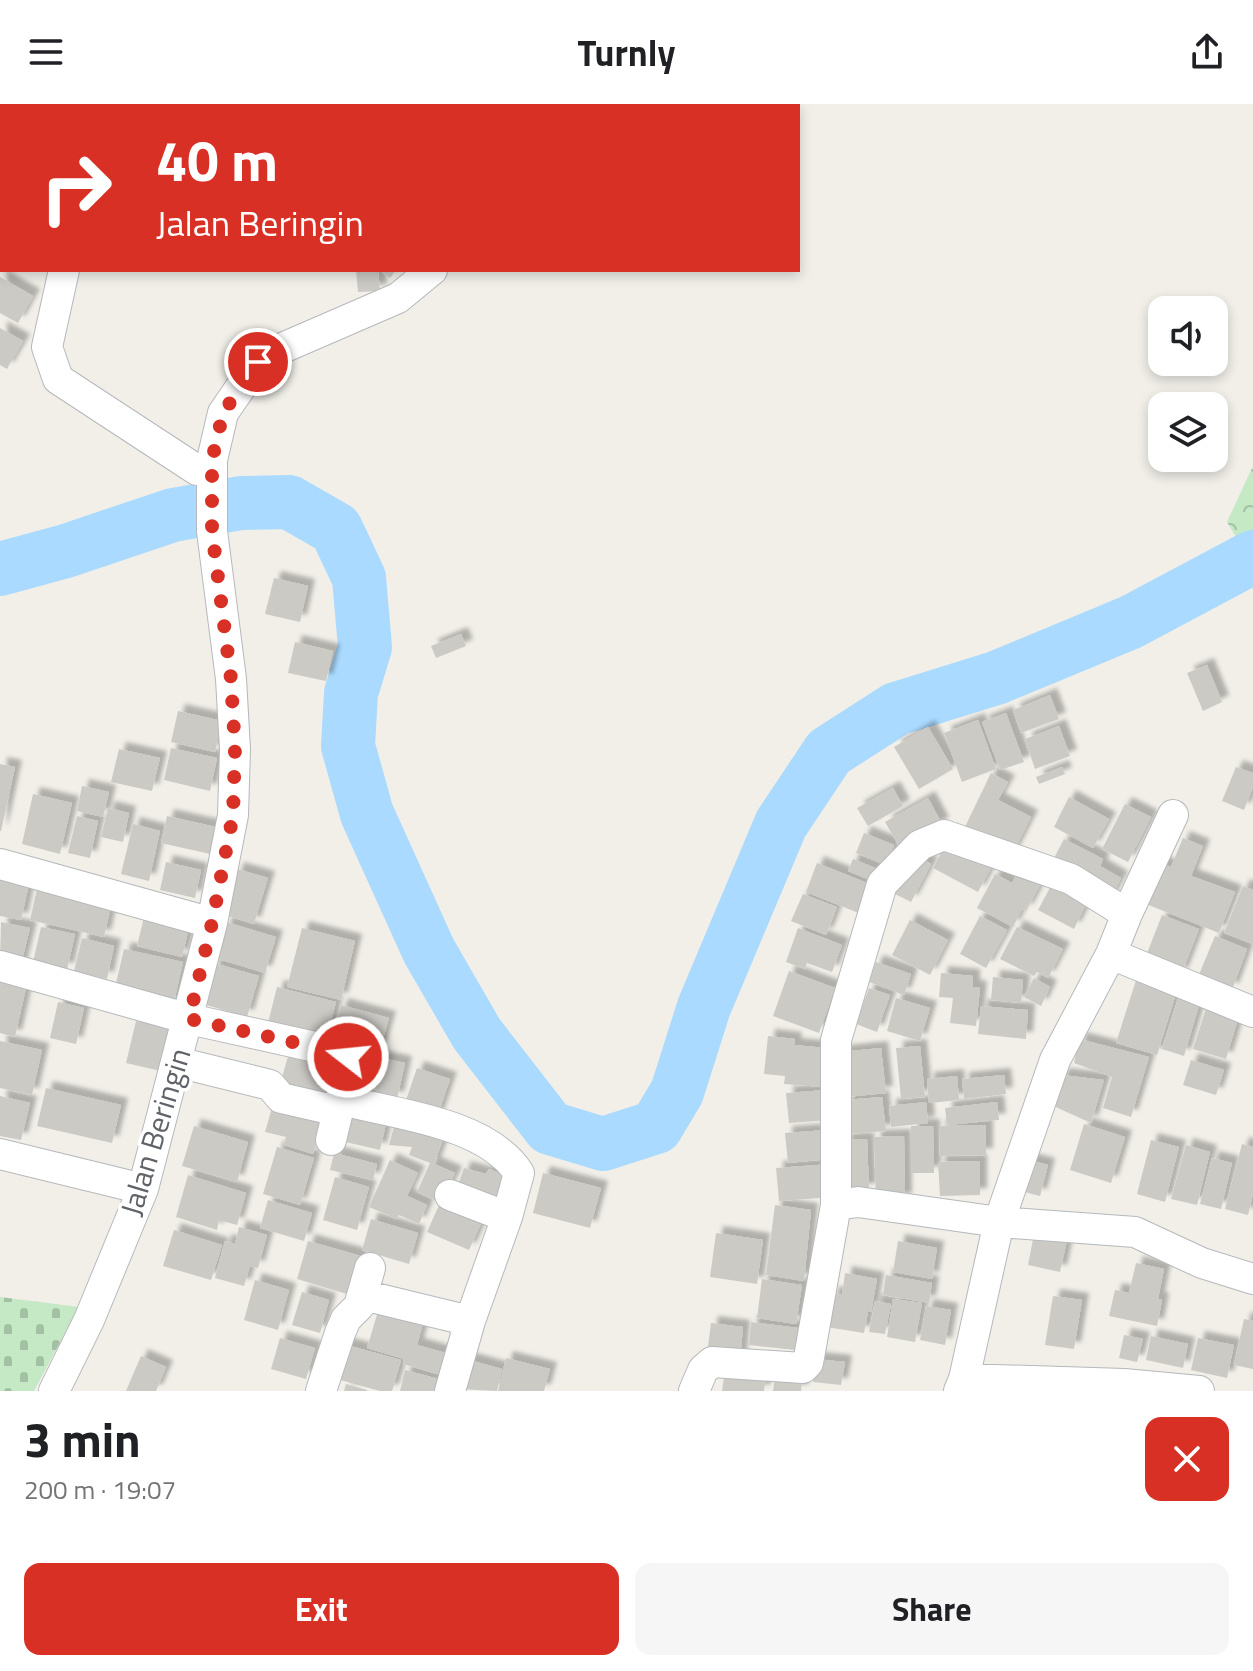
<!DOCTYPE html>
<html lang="en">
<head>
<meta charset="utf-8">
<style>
	:root { --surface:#fff; --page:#f6f6f6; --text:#202124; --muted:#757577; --accent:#d93025 }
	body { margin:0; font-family:"Titillium Web",sans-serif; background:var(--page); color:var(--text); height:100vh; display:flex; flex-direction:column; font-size:30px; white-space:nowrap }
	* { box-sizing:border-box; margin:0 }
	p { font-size:26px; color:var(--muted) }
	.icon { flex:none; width:44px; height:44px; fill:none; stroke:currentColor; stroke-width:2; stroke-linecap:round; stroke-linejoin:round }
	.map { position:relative; height:1287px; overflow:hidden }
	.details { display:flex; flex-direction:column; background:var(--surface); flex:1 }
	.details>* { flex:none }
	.hud { position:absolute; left:0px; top:0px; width:800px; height:168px; box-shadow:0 4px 12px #0003; background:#d93025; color:#fff; overflow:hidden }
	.tools { position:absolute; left:1148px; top:192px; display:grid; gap:16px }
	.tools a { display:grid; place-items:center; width:80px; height:80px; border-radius:16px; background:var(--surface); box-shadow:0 4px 12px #0003; font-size:40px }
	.pin { position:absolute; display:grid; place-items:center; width:68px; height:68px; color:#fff; margin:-34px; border:4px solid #fff; border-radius:50%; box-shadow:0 2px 8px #0007 }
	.me { position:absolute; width:88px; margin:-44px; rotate:286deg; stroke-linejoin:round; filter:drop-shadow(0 0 6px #0008) }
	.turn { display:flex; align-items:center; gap:28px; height:168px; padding:0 24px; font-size:36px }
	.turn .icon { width:104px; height:104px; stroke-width:2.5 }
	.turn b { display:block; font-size:56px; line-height:68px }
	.round { display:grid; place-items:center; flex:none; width:84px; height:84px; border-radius:16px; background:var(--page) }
	.summary { display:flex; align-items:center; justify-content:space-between; height:136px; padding:0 24px }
	h1 { font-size:48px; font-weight:700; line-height:60px }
	.cta { display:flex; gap:16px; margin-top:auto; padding:16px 24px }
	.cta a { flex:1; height:92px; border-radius:16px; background:var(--accent); color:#fff; font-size:32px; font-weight:700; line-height:92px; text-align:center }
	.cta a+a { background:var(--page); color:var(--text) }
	header { display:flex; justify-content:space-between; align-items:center; height:104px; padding:0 24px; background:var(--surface); font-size:36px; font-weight:700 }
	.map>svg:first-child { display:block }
	.forest { fill:url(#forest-crowns) }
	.cemetery { fill:url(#cemetery-stones) }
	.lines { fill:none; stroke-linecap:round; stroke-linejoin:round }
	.river { stroke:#aadaff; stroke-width:54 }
	.building { fill:#cccac5; filter:url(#shadow) }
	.minor-casing { stroke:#b5b8bc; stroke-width:32 }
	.minor { stroke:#fff; stroke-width:30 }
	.route { stroke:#d93025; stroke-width:14; stroke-dasharray:0 25.2 }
	.labels { text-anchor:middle; stroke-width:7; stroke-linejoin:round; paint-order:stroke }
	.street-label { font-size:30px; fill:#5f6368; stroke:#fff }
</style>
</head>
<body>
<header><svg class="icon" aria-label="menu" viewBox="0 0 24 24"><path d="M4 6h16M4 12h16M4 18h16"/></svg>Turnly<svg class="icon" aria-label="share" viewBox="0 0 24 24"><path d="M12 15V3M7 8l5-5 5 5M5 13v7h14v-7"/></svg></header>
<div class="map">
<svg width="1253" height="1287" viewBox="0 0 1253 1287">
	<defs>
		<pattern id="forest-crowns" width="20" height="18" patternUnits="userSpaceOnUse" patternTransform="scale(2)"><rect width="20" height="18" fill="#c5e8c5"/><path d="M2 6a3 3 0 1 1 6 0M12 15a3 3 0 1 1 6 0" fill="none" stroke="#a3c0a4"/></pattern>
		<pattern id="cemetery-stones" width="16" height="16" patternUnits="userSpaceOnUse" patternTransform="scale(2)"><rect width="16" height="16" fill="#c5e8c5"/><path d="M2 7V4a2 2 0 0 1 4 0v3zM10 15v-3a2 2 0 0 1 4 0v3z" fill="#a3c0a4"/></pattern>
		<filter id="shadow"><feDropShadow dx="7" dy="-7" stdDeviation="2" flood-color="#0004"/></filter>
	</defs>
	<rect width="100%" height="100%" fill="#f1efe8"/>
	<path class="forest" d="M1253 362V461L1227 418Z"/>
	<path class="cemetery" d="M0 1193 79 1203 34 1287H0Z"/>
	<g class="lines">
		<path class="river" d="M0 465 66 447 173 411 241 399 289 398 336 425 359 474 365 543 351 589 348 642 367 710 429 847 477 930 550 1024 603 1040 656 1023 677 988 704 903 781 720 829 648 896 605 996 574 1131 518 1253 453"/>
	</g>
	<path class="building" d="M356 166H378L380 187 358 188Z
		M379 166H396L390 174Z
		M0 173 33 192 18 219 0 209Z
		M0 224 23 237 7 265 0 261Z
		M274 474 308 482 300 518 265 510Z
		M461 530 466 542 436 554 431 542Z
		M295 538 333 547 326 577 288 569Z
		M1207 561 1222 598 1203 607 1187 569Z
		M1050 591 1059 615 1021 629 1013 606Z
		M178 607 222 617 215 648 171 638Z
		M1006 609 1024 658 1000 666 982 618Z
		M978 616 996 665 962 678 944 629Z
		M1059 622 1070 652 1035 665 1025 635Z
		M928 623 953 665 919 685 894 643Z
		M171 644 217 654 210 687 164 676Z
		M119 645 160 654 152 687 111 678Z
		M0 660 15 663 1 727H0Z
		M1062 663 1065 670 1039 680 1036 673Z
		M1236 663 1253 669V683L1244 706 1222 697Z
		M991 669 1008 678 998 696 1031 713 1012 750 964 725Z
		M82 682 109 688 103 713 77 707Z
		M893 684 903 702 868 722 857 704Z
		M33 690 72 699 60 750 22 740Z
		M1069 693 1109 715 1093 744 1054 723Z
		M928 694 942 720 900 744 885 718Z
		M1125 700 1151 713 1128 758 1102 745Z
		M108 704 129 709 123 738 101 733Z
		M77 712 98 717 90 754 68 749Z
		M167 712 216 723 210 750 161 739Z
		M133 720 160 727 149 777 121 770Z
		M864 729 894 741 886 761 856 749Z
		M1183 734 1203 742 1191 772 1235 788 1219 829 1136 796 1152 756 1171 763Z
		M1064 735 1103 755 1100 762 1121 774 1110 795 1051 760Z
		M947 737 993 760 978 788 933 764Z
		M915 751 931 760 911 798 895 790Z
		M853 755 882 767 877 779 848 767Z
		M166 758 201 766 195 794 160 786Z
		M817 759 872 781 861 810 806 788Z
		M1021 761 1044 773 1026 807 1022 805 1013 823 977 804 995 770 1012 779Z
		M0 765 31 771 21 816 0 812Z
		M237 765 268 774 254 820 224 811Z
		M39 776 113 793 104 833 30 816Z
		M1052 780 1087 798 1074 825 1038 806Z
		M1243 782 1253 786V840L1224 829Z
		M803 790 837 803 826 831 791 817Z
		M145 809 190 819 182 853 137 842Z
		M1162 811 1199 825 1181 871 1144 857Z
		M980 812 1007 826 986 864 960 850Z
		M910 816 948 836 930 871 892 851Z
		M1 818 30 824 20 864 0 859Z
		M226 818 276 833 265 869 215 854Z
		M41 823 75 830 67 866 33 858Z
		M1017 823 1063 845 1048 874 1037 868 1034 872 1000 855Z
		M302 824 355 837 341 896 287 883Z
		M798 824 842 841 832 868 807 859 805 865 786 858Z
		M1215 832 1247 845 1232 886 1198 873Z
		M82 834 114 842 107 875 74 867Z
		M124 845 183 858 173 902 114 888Z
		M876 858 911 870 904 891 869 878Z
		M214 859 259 872 247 913 203 900Z
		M789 867 835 884 819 929 773 912Z
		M0 868 28 875 15 933 0 929Z
		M941 869 973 872V883L980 884 976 922 950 919 953 894 939 893Z
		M1138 870 1178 883 1157 951 1116 939Z
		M993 873 1023 876 1021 899 991 896Z
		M1034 874 1050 883 1041 902 1024 893Z
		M277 883 336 898 326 938 267 923Z
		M869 884 890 891 877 928 856 920Z
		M1180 889 1201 895 1184 952 1162 945Z
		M896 894 930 904 920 937 887 927Z
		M58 898 84 904 76 940 50 934Z
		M1208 898 1240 908 1226 955 1193 945Z
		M341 901 389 914 380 945 332 932Z
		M981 902 1028 906 1026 935 978 930Z
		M136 917 174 925 165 968 126 959Z
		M768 932 795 935 794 941 826 944 823 983 784 980 785 972 764 970Z
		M1079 935 1149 953 1131 1013 1103 1004 1112 973 1074 959Z
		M0 937 42 946 32 991 0 984Z
		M920 942 925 993 901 995 896 944Z
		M881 944 886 989 846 993 841 948Z
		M290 945 337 959 327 995 280 981Z
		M363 950 405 959 397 995 355 986Z
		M1191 956 1224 966 1216 991 1183 981Z
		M417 964 450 975 437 1013 404 1002Z
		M1004 971 1006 990 964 995 962 975Z
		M1062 971 1104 976 1091 1019 1049 1000Z
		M957 972 959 996 929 999 927 975Z
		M46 984 121 1001 112 1039 37 1022Z
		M827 986 829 1016 789 1019 786 989Z
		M0 992 30 999 21 1036 0 1032Z
		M882 993 886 1027 848 1030 845 996Z
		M926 998 928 1019 891 1023 889 1002Z
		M997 998 999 1016 947 1021 945 1004Z
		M273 1000 323 1015 313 1050 284 1041 286 1033 265 1028Z
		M348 1006 387 1015 380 1046 341 1037Z
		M395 1019 445 1030 434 1060 455 1069 441 1099 417 1088 430 1059 409 1051 412 1043 389 1041Z
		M1084 1020 1125 1033 1111 1079 1070 1066Z
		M986 1021V1051L940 1052 939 1022Z
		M194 1022 248 1038 237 1078 182 1062Z
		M911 1022H933L934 1069H911Z
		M827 1026 829 1055 788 1059 785 1029Z
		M904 1032 905 1096H876L874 1033Z
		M867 1035 869 1086 846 1087 844 1036Z
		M1151 1036 1179 1043 1165 1098 1137 1090Z
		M1242 1040 1253 1043V1090L1248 1111 1225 1105Z
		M1186 1041 1210 1048 1197 1101 1171 1095Z
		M277 1043 314 1054 300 1101 263 1090Z
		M334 1049 377 1060 373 1076 330 1066Z
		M1212 1054 1232 1059 1221 1105 1200 1100Z
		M390 1056 418 1069 407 1092 427 1101 419 1120 399 1111 397 1115 369 1103Z
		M1029 1056 1048 1061 1040 1092 1021 1087Z
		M980 1057V1091L940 1092 938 1058Z
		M831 1060 834 1093 779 1097 776 1064Z
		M464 1064 486 1070 489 1065 509 1073 497 1100 455 1089Z
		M543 1069 601 1084 590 1124 533 1109Z
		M188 1071 246 1089 237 1121 219 1116 217 1126 176 1113Z
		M335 1073 369 1083 357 1126 323 1116Z
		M268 1096 312 1109 304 1137 260 1124Z
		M440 1099 482 1117 469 1146 427 1128Z
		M775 1101 811 1106 804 1177 766 1171Z
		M371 1115 418 1129 409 1160 362 1146Z
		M239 1123 267 1131 258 1164 250 1162 244 1182 215 1174 225 1137 235 1140Z
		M174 1126 222 1141 211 1176 163 1162Z
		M716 1129 763 1136 757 1180 710 1173Z
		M1034 1130 1067 1136 1060 1168 1028 1161Z
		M308 1137 361 1152 350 1191 297 1175Z
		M898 1137 937 1144 932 1175 893 1168Z
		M1136 1159 1164 1165 1158 1195 1162 1196 1157 1222 1109 1212 1115 1186 1129 1189Z
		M845 1169 877 1175 871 1208H868L864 1229 826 1223 832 1189 842 1191Z
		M886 1171 932 1179 929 1199 883 1191Z
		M762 1175 802 1181 796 1220 757 1214Z
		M255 1176 289 1186 278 1226 244 1216Z
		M302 1188 329 1196 320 1229 292 1221Z
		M1053 1192 1082 1196 1074 1245 1045 1241Z
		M893 1195 922 1199 915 1238 887 1233Z
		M875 1197 891 1200 885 1230 869 1228Z
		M926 1202 951 1206 945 1241 920 1236Z
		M379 1204 424 1216 417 1241 453 1251 447 1273 403 1260 404 1255 367 1244Z
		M1244 1215 1253 1217V1265L1234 1261Z
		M751 1218 798 1224 795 1246 749 1241Z
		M711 1219 743 1223 740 1255 707 1251Z
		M1124 1231 1143 1235 1137 1258 1119 1254Z
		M1151 1232 1188 1240 1183 1264 1146 1256Z
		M280 1234 315 1244 306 1275 271 1265Z
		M1198 1234 1234 1241 1227 1274 1191 1266Z
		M343 1240 401 1256 392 1287H380L333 1274Z
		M141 1252 166 1263 156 1287H126Z
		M506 1254 550 1265 544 1287H498Z
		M466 1255 502 1265 497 1287 459 1285Z
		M816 1255 845 1258 841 1281 813 1278Z
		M405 1266 446 1277 443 1287H400Z
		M725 1266 766 1271 764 1287H722Z
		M776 1266 803 1269 801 1287H773Z
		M346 1280 367 1286V1287H344Z"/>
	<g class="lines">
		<g class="minor-casing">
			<path id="minor" d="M390 0 394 2
				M536 2 537 0
				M0 75 2 76
				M64 166 47 243 58 275 197 366 211 367
				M0 760 212 819
				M1127 810 1173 711
				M1111 850 1253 908
				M0 862 189 915 342 949 348 953 349 961 331 1036
				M177 958 270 981 281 994 338 1007
				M341 996C396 1010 487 1019 519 1069L507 1113 470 1217 450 1287
				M0 1050 143 1085
				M450 1091 507 1113
				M836 1101 858 1098 999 1118 1135 1128 1202 1159 1253 1175
				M363 1191 470 1217
				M964 1275 1124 1280 1199 1287
				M54 1287 89 1216 143 1085 212 819 233 711 235 645 231 575 212 427V356L223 309 258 258 271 249 398 194 432 166
				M321 1287 340 1229 346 1215 359 1202 370 1164
				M694 1287 703 1266 712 1258 803 1264 808 1259 836 1101V936L882 780 920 741 944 731 1071 775 1127 810 1111 850 1055 956 999 1118 964 1275 959 1287"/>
		</g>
		<use href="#minor" class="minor"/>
	</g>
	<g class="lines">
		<path class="route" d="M258 258 223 309 212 356V427L231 575 235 645 233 711 212 819 189 915 342 949 348 953"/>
	</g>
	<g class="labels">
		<g class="street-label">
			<text transform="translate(156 1028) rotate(-73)" y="10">Jalan Beringin</text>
		</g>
	</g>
</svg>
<div class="tools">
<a><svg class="icon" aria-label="sound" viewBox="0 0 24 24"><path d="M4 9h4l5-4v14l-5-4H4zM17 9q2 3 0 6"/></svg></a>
<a><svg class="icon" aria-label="layers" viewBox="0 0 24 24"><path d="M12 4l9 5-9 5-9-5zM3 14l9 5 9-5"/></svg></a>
</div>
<div class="pin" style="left:258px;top:258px;background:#d93025"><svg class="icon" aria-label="arrive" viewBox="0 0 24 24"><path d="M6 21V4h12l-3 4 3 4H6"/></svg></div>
<svg class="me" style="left:348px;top:953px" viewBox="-20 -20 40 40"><circle r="17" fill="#d93025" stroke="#fff" stroke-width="3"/><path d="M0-11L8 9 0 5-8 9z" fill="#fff"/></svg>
<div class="hud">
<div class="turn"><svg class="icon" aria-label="right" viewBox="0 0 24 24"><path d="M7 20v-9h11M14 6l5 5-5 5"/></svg><div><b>40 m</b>Jalan Beringin</div></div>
</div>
</div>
<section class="details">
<div class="summary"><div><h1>3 min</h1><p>200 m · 19:07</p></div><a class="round" style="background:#d93025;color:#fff"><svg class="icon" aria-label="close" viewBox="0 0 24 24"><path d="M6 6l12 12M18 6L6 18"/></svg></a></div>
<div class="cta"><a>Exit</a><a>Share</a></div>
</section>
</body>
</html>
